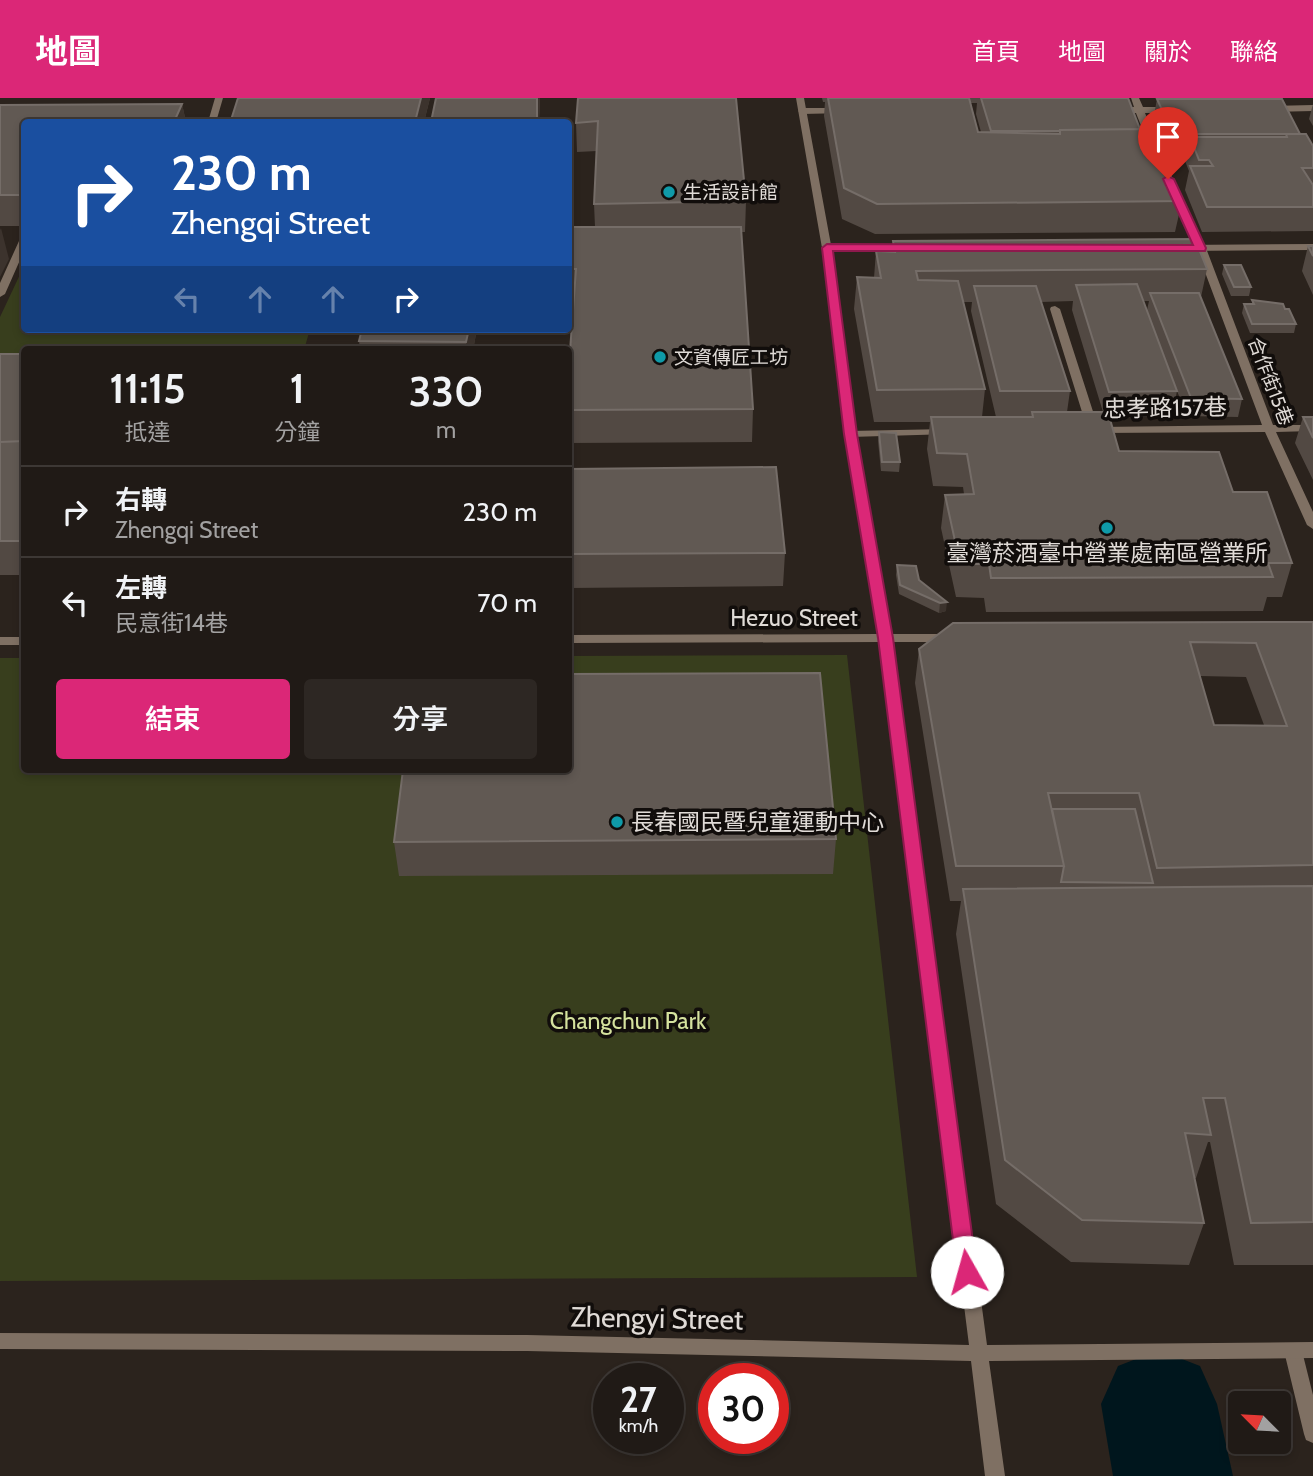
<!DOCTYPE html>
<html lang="zh-TW">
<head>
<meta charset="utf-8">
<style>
	:root { --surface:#201a16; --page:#2d2723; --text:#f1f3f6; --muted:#a2a1a1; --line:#3d3835; --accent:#db2777 }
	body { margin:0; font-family:Cabin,"Noto Sans TC",sans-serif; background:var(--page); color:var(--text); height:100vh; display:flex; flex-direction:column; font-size:26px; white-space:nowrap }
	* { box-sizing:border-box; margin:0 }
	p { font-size:23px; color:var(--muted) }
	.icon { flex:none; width:38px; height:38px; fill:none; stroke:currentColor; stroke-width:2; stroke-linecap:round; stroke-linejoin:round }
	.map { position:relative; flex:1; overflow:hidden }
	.side { position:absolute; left:21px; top:248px; width:551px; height:427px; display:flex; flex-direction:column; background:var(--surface); border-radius:7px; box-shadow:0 4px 10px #0003,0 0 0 2px var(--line) }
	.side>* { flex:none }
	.top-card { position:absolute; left:21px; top:21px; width:551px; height:214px; border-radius:7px; box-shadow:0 4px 10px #0003,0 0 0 2px var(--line); background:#1a4fa0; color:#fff; overflow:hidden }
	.needle { width:46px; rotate:294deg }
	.fabs { position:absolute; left:1228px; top:1293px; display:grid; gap:14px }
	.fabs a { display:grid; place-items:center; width:63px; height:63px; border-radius:7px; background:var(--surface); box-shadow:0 4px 10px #0003,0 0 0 2px var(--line); font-size:35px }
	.speed { position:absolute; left:593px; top:1265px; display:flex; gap:14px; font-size:35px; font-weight:700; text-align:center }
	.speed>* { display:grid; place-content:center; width:91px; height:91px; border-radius:50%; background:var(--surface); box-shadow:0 4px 10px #0003,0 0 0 2px var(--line); line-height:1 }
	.speed small { font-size:18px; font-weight:400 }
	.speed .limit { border:10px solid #d22; background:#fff; color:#111 }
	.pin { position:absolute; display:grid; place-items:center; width:60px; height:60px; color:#fff; margin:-72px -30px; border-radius:50% 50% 50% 0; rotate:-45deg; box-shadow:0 0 7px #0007 }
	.pin .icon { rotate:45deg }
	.me { position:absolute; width:77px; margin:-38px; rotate:353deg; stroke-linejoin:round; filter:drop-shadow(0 0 5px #0008) }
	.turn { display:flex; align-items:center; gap:24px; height:147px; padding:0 35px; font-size:32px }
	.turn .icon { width:91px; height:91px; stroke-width:2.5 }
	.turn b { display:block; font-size:49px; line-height:60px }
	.lanes { display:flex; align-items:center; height:66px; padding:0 35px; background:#0003; justify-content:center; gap:35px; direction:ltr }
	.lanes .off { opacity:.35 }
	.eta { display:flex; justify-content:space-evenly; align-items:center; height:119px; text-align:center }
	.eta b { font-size:42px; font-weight:600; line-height:49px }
	.cta { display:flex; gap:14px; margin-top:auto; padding:14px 35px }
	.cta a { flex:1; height:80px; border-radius:7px; background:var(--accent); color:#fff; font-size:28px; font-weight:600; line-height:80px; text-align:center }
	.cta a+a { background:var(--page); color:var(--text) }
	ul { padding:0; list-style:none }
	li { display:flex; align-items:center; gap:21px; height:91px; padding:0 35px; border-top:2px solid var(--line) }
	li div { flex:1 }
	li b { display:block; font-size:26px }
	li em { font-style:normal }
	header { display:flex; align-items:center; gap:42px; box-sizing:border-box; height:98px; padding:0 35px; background:var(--accent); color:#fff }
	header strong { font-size:33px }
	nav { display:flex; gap:38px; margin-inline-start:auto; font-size:24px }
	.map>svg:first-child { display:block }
	.green { fill:#383e1d }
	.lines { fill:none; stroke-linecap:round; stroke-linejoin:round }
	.river { fill:#00161d; fill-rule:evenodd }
	.service { fill:#7f7063; fill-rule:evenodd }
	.minor { fill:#7f7063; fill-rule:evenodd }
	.wall { fill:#524943; fill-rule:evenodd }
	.shaded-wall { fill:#3c332d }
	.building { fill:#615953; stroke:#756d68; stroke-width:2; fill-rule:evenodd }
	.route { fill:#db2777; stroke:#8e194d; stroke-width:2 }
	.culture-dot { fill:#0f9aa8; stroke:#110d0b; stroke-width:2.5 }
	.labels { text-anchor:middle; stroke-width:7; stroke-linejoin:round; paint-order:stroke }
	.far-poi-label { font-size:19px; fill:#e0dbd7; stroke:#110d0b; text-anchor:start }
	.far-street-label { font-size:19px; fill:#e0dbd7; stroke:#110d0b }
	.street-label { font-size:23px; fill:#e0dbd7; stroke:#110d0b }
	.poi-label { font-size:23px; fill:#e0dbd7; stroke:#110d0b }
	.park-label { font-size:23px; fill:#d5e29e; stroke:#110d0b }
	.near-street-label { font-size:28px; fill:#e0dbd7; stroke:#110d0b }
</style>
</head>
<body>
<header>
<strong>地圖</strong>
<nav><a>首頁</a><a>地圖</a><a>關於</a><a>聯絡</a></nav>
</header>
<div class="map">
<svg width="1313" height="1378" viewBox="0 0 1313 1378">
	<rect width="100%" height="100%" fill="#2b231d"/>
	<path class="green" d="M24 168V231H310L304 252H24V265H0V219Z
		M847 557 917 1179 0 1183V560H24V672H569V558Z"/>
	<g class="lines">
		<path class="river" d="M1159 1252 1200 1268 1217 1306 1233 1378H1113L1101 1306 1118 1268Z"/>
		<path class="service" d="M215 0H223L216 24H208Z
			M1131 0H1139L1143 9H1172L1176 12 1172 15H1145L1159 48 1157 50 1149 48 1136 15H1115L1111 12 1115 9H1134Z
			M1313 7V13L1269 14 1265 11 1269 8Z
			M843 10 847 13 846 15 802 16 798 13 802 10Z
			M1170 90 1178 92 1206 150 1273 327H1313V333L1276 334 1313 414V431L1307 427 1265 334 1097 335 1087 330 1050 211 1051 209 1055 208 1060 211 1098 329 1262 327 1196 150 1168 92Z
			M24 140V153L5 196 0 199V185L19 143Z
			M947 331 953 334 951 336 850 339 844 336 850 333Z
			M1293 1245 1299 1247 1302 1253 1313 1297V1345L1306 1342 1304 1336 1284 1253 1287 1247Z"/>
		<path class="minor" d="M796 0H804L831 147H910L915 150 910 153H832L856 336 892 536H949L955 540 949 544H893L987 1247 1313 1244V1260L989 1263 1005 1378H985L971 1263 527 1253 0 1251V1235L527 1237 969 1247 880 544 569 545V537L879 536 844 336 822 150Z
			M1313 146V152L1182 153 1177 150 1182 147Z
			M0 539H24V547H0Z"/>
	</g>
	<path class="wall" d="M238 0H430L424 24H232L231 22Z
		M540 0 539 24H431Z
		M578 0 746 103 745 134H741L753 311 752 344 569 345V267L573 202H569V129H595L594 106 597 53 577 54 576 25Z
		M822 0H1128L1140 31 1182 103 1175 134 875 136 842 121 824 18 825 4H823ZM971 5H977L976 16 981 34H978Z
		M1169 0H1282L1300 36 1313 48V133L1202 134 1185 92 1189 73 1185 63 1187 52H1170L1154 17 1157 1H1169Z
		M182 6 186 24H24V128H0V7Z
		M1313 6V28L1309 21Z
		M893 143 1207 171 1201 199 1242 301 1238 319 1187 318 1177 293 1172 319H1110L1119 353 1233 394 1292 465 1282 499H1267L1263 513 986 514 984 500 956 499 941 430 945 397 964 396 963 389 933 388 927 351 930 324H874L854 211 857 179 874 180 876 153 892 154ZM1073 203 1072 212 1103 314H1067L1070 293 1041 204ZM1143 203H1149L1147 212ZM963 204H972L971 213 996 319H982L985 291Z
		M1308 148H1313V197L1302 173Z
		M1224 167 1251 189 1249 198H1231L1222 176Z
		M1252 202 1285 211 1296 226 1294 235H1250L1242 215 1244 206H1252Z
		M362 231H477L473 252H360L359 243Z
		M0 256H24V477H0Z
		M1303 319H1313V382L1295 345Z
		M879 334 900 364 899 374 881 373 878 343Z
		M569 371 785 455 783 488 569 490Z
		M897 467 919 482 946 513 939 515 899 496 896 477Z
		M1313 524V1167H1234L1210 1044H1208L1196 1080H1194L1204 1125 1189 1167 1071 1164 996 1106 956 836 961 803H950L915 585 919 551ZM1200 578 1246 579 1264 627H1214Z
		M836 741 833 776 399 778 394 744Z"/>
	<path class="shaded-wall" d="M421 0H430L424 24H415Z
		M537 0H540L539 24H537Z
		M182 6 186 24H174Z
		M1 130 9 161 0 179V132Z
		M469 231H477L473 252H467L466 244Z
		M947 504 946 513 939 515 940 505Z"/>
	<path class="building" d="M238 0H421L415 24H259L260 22H231Z
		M436 0H537V21H502V24H431Z
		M578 0H736L746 103 594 106 598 23 576 25Z
		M828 0H969L978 34 1060 36V32L1149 31 1182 103 877 106 844 90Z
		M981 0H1128L1140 31 1060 32V33H991Z
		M1157 1H1282L1300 36H1173Z
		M182 6 174 24H24V97H0V7Z
		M1286 36H1306L1313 48V70H1302L1313 87V109H1207L1190 68H1213L1209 62H1199L1190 39H1287Z
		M569 129H741L753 311 569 312V267L576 171H569Z
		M1195 141 1207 171 916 173 918 182 958 183 985 291 877 292 857 179 881 180 876 153 895 154 893 143Z
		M1308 148H1313V158Z
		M1224 167H1241L1251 189H1234Z
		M1137 186 1177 293 1109 294 1076 187Z
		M974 188H1036L1070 293H1000Z
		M1150 195H1199L1242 301 1191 300Z
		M1252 202 1283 206 1285 211H1289L1296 226H1252L1244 206H1254Z
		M362 231H469L466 244 359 243Z
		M0 256H24V343L0 344Z
		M1032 314H1108L1119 353 1219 354 1233 394H1267L1292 465H1268L1273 479 991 480 989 466H960L945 397 974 396 967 356 937 355 931 319H1033Z
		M1303 319H1313V340Z
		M879 334 896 335 900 364H882Z
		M24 343V443H0V344Z
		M776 369 785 455 569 456V371Z
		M897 467 916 468 919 482 947 504 940 505 900 487Z
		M1313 524V767L1157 770 1139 695H1048L1064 768H956L919 551 953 525ZM1190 544 1256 545 1287 628 1214 627Z
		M820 575 836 741 394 744 403 672H569V576Z
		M1052 711H1135L1153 785 1061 784 1064 768Z
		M1313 788V1124L1251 1125 1225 1000H1203L1211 1037 1185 1035 1204 1125 1082 1122 1005 1062 963 791Z"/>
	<path class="route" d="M1168 78 1174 81 1206 150 1205 153H833L857 336 893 540 977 1174 974 1180 967 1182 960 1180 957 1174 878 540 844 336 822 150 827 146 1193 147 1163 81Z"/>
	<g class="culture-dot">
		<circle cx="669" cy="94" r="7"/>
		<circle cx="660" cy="259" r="7"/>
		<circle cx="1107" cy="430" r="7"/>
		<circle cx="617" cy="724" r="7"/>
	</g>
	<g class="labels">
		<g class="far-poi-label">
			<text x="683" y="101">生活設計館</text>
			<text x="674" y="266">文資傳匠工坊</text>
		</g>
		<g class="far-street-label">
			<text transform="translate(1271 283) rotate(69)" y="7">合作街15巷</text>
		</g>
		<g class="street-label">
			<text transform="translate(1165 310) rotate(-1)" y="8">忠孝路157巷</text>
			<text x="794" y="528">Hezuo Street</text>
		</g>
		<g class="poi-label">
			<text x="1107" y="463">臺灣菸酒臺中營業處南區營業所</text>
			<text x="631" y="732" text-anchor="start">長春國民暨兒童運動中心</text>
		</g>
		<g class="park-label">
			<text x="628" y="931">Changchun Park</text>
		</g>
		<g class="near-street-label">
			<text transform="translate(657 1220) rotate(1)" y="10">Zhengyi Street</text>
		</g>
	</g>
</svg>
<div class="fabs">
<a><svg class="needle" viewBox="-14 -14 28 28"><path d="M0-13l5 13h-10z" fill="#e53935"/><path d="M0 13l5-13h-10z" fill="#a2a1a1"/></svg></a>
</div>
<div class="speed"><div>27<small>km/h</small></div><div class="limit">30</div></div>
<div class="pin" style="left:1168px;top:81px;background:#d93025"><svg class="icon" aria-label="arrive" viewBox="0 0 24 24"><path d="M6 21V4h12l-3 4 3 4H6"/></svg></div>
<svg class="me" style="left:967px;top:1174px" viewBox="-20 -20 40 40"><circle r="19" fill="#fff"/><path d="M0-13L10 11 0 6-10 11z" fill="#db2777"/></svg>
<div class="top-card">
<div class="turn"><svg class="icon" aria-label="right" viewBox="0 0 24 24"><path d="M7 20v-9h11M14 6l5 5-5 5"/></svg><div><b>230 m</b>Zhengqi Street</div></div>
<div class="lanes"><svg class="icon off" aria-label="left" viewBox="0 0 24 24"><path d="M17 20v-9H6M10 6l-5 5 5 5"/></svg><svg class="icon off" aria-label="ahead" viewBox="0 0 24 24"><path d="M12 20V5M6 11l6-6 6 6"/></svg><svg class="icon off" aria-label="ahead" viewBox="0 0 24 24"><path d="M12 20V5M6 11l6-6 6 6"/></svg><svg class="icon" aria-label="right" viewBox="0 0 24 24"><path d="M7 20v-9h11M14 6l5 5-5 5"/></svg></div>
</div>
<section class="side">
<div class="eta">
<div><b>11:15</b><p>抵達</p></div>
<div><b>1</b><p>分鐘</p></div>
<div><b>330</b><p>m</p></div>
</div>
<ul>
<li><svg class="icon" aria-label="right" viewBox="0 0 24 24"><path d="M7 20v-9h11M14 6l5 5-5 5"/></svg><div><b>右轉</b><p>Zhengqi Street</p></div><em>230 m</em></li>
<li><svg class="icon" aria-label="left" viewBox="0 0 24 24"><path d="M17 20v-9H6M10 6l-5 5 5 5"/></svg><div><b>左轉</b><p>民意街14巷</p></div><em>70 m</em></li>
</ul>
<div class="cta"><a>結束</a><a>分享</a></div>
</section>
</div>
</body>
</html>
